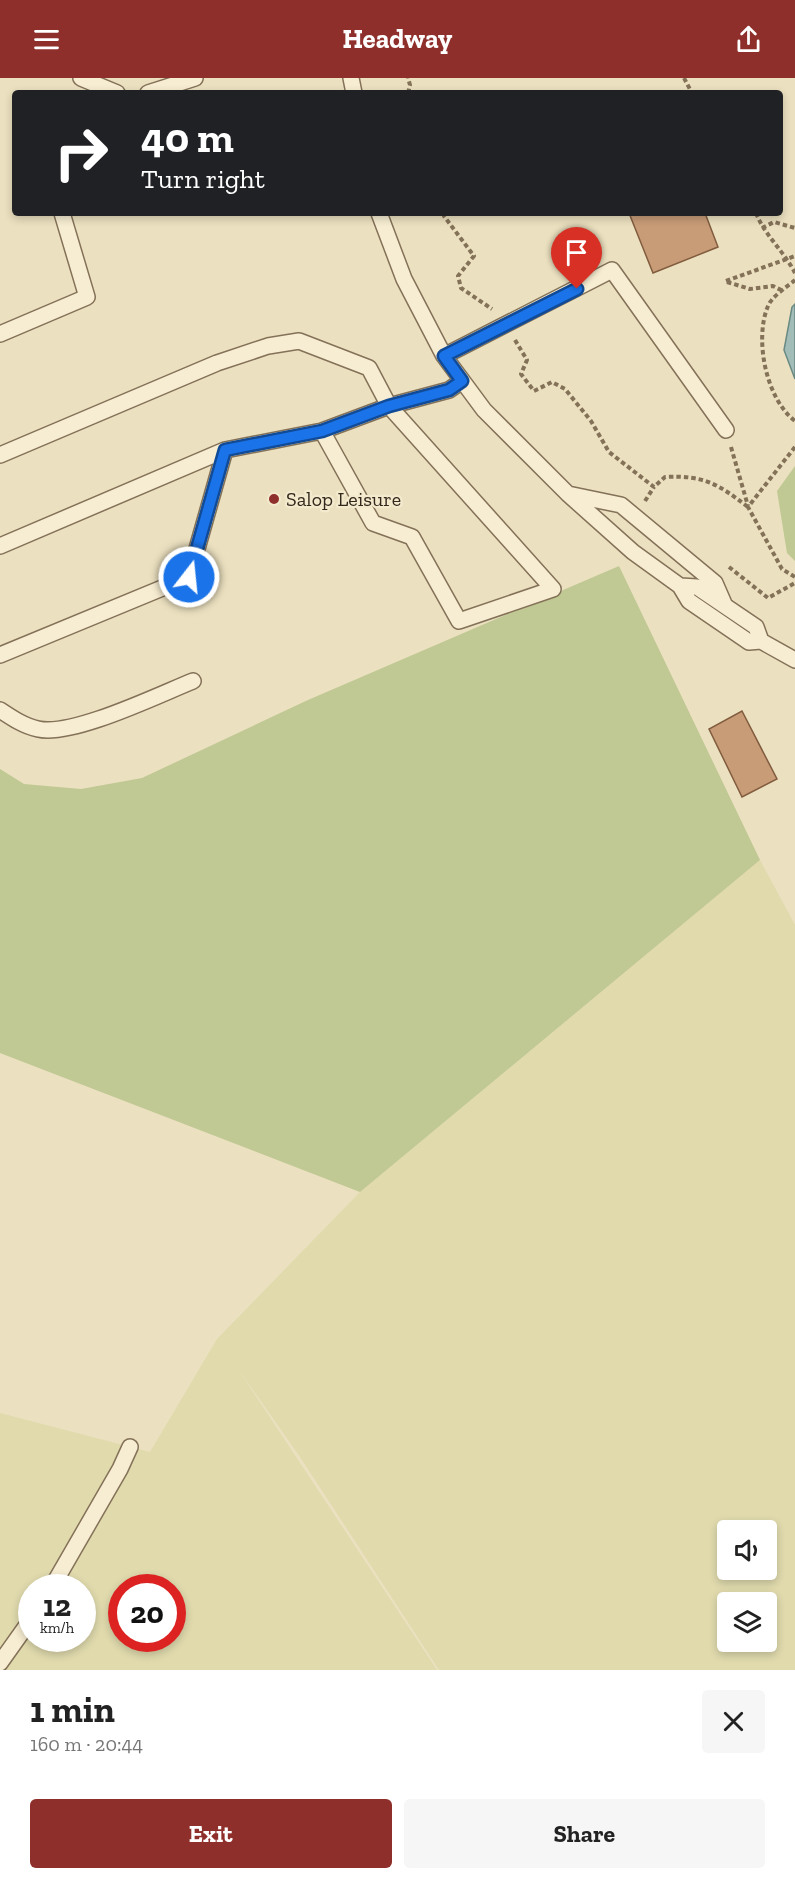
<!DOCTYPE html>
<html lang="en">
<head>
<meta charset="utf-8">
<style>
	:root { --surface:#fff; --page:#f6f6f6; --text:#222; --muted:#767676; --accent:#8f2f2b }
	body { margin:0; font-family:"Zilla Slab",serif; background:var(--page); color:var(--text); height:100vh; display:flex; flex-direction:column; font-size:22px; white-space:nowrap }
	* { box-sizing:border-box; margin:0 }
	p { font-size:20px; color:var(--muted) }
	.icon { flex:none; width:33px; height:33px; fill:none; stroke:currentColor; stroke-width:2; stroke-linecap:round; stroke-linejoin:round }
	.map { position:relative; height:1592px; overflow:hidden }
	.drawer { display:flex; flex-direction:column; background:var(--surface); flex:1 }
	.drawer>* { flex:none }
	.banner { position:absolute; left:12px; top:12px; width:771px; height:126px; border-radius:6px; box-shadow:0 3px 9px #0003; background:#202124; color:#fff; overflow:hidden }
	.fabs { position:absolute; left:717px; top:1442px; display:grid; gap:12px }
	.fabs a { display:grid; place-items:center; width:60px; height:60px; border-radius:6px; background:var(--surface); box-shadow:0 3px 9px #0003; font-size:30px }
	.speed { position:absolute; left:18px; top:1496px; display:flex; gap:12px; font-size:30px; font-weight:700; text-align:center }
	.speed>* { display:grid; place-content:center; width:78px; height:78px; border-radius:50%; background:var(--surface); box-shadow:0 3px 9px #0003; line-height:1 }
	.speed small { font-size:15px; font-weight:400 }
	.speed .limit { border:9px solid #d22; background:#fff; color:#111 }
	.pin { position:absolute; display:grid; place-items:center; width:51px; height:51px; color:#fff; margin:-62px -26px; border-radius:50% 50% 50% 0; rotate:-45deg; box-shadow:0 0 6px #0007 }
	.pin .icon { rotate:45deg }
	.me { position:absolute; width:66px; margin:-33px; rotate:16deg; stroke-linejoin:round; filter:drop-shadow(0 0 4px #0008) }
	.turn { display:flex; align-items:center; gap:21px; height:126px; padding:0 30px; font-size:27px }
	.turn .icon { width:78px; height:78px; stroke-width:2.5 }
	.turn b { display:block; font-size:42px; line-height:51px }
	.round { display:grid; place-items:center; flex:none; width:63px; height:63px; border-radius:6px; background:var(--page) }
	.overview { display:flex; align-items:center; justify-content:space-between; height:102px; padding:0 30px }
	h1 { font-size:36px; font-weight:700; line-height:45px }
	.action { display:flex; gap:12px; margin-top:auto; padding:12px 30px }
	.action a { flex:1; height:69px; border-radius:6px; background:var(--accent); color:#fff; font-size:24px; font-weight:700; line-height:69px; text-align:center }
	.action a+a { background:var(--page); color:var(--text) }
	header { display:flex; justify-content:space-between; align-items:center; height:78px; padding:0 30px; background:var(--accent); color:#fff; font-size:27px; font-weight:700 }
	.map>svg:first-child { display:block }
	.farmland { fill:#e0daad; fill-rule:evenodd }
	.green { fill:#c0c894 }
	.water { fill:#a2bdb7; stroke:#6a8a84; stroke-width:1.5 }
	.building { fill:#c89c77; stroke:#815c3f; stroke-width:1.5 }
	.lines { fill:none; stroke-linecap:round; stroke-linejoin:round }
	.service-casing { stroke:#837158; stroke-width:18 }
	.path { stroke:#837158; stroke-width:4; stroke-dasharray:4.5 3; stroke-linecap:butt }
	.service { stroke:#f7edd2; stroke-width:15 }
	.route-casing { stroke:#114b97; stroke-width:15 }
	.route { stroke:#1a73e8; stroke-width:10 }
	.poi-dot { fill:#8f2f2b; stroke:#f3eace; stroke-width:2 }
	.labels { text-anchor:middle; stroke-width:4.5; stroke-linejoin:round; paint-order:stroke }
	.poi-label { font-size:20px; fill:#33281c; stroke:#f3eace; text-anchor:start }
</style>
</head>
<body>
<header><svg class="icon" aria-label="menu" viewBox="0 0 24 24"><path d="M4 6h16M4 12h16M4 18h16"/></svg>Headway<svg class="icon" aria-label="share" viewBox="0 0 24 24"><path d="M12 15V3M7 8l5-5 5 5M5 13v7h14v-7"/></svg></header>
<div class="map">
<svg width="795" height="1592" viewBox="0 0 795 1592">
	<rect width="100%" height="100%" fill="#ebe0bf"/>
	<path class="farmland" d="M760 782 795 847V1592H439L300 1379 236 1288 437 1592H0V1335L150 1374 217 1261 360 1114ZM728 1452H766V1491H728ZM32 1509H82V1560H32ZM122 1509H172V1560H122ZM728 1524H766V1563H728Z"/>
	<path class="green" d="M795 388V483L787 475 777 413Z
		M619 488 760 782 360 1114 0 975V691L24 706 81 711 142 700 308 622Z"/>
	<path class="water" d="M795 226V301L784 272 792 229Z"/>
	<path class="building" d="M629 135H705L718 169 653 195Z
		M742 633 777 701 742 719 709 651Z"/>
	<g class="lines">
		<g class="service-casing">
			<path id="service" d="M81 0 117 15
				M351 0 354 15
				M148 15 195 0
				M379 135 404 201 444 278 484 332 568 416 633 474 680 508 689 523 749 564 761 563 795 582
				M0 256 87 219 62 135
				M444 278 612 192 726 352
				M0 377 217 285 268 268 299 263 369 290 389 328 553 511 459 543 412 459 373 445 322 353
				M568 416 621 427 715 505 725 528
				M0 468 225 372 322 353 389 328 449 312 462 303
				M680 508 697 509 756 549 761 563
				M0 577 189 499 225 372
				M0 632C12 640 24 648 38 651 72 659 158 617 193 603
				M52 1509 120 1391 130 1369
				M0 1585 32 1540"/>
		</g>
		<path class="path" d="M684 0 692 15
			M408 15 410 7 408 0
			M444 135V138L474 178 458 198 461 210 492 231
			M756 135C765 158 784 173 795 195
			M762 150 774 144 795 150
			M795 202C787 209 772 218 768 228 754 261 766 321 795 343
			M726 203 795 178
			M727 204 750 211 773 208 783 213
			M515 262 527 282 521 296 534 313 552 304 565 311 591 343 609 374 654 409 665 399C704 397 718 406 748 429
			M731 369 748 428
			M795 369 748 429 782 491 795 499
			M645 423 654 409
			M729 489 768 520 795 505"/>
		<use href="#service" class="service"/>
	</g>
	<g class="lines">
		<g class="route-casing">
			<path id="route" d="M189 499 225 372 322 353 389 328 449 312 462 303 444 278 577 211"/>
		</g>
		<use href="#route" class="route"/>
	</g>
	<circle class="poi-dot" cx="274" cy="421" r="6"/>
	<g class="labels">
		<g class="poi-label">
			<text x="286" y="428">Salop Leisure</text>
		</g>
	</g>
</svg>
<div class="fabs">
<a><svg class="icon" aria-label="sound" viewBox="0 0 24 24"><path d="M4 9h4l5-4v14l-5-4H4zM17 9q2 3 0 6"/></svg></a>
<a><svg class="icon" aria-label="layers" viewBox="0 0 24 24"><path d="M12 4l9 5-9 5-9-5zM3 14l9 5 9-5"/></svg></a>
</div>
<div class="speed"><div>12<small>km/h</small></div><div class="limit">20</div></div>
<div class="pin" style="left:577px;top:211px;background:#d93025"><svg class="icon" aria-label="arrive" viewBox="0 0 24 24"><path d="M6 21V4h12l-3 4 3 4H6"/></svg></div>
<svg class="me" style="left:189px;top:499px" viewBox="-20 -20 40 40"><circle r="17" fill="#1a73e8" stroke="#fff" stroke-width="3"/><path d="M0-11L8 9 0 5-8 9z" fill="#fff"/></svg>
<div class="banner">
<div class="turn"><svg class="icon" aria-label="right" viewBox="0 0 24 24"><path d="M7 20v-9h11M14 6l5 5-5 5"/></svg><div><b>40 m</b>Turn right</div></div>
</div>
</div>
<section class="drawer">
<div class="overview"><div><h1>1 min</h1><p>160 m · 20:44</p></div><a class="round"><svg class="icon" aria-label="close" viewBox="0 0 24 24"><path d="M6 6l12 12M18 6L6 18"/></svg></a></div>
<div class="action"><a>Exit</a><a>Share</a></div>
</section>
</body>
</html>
